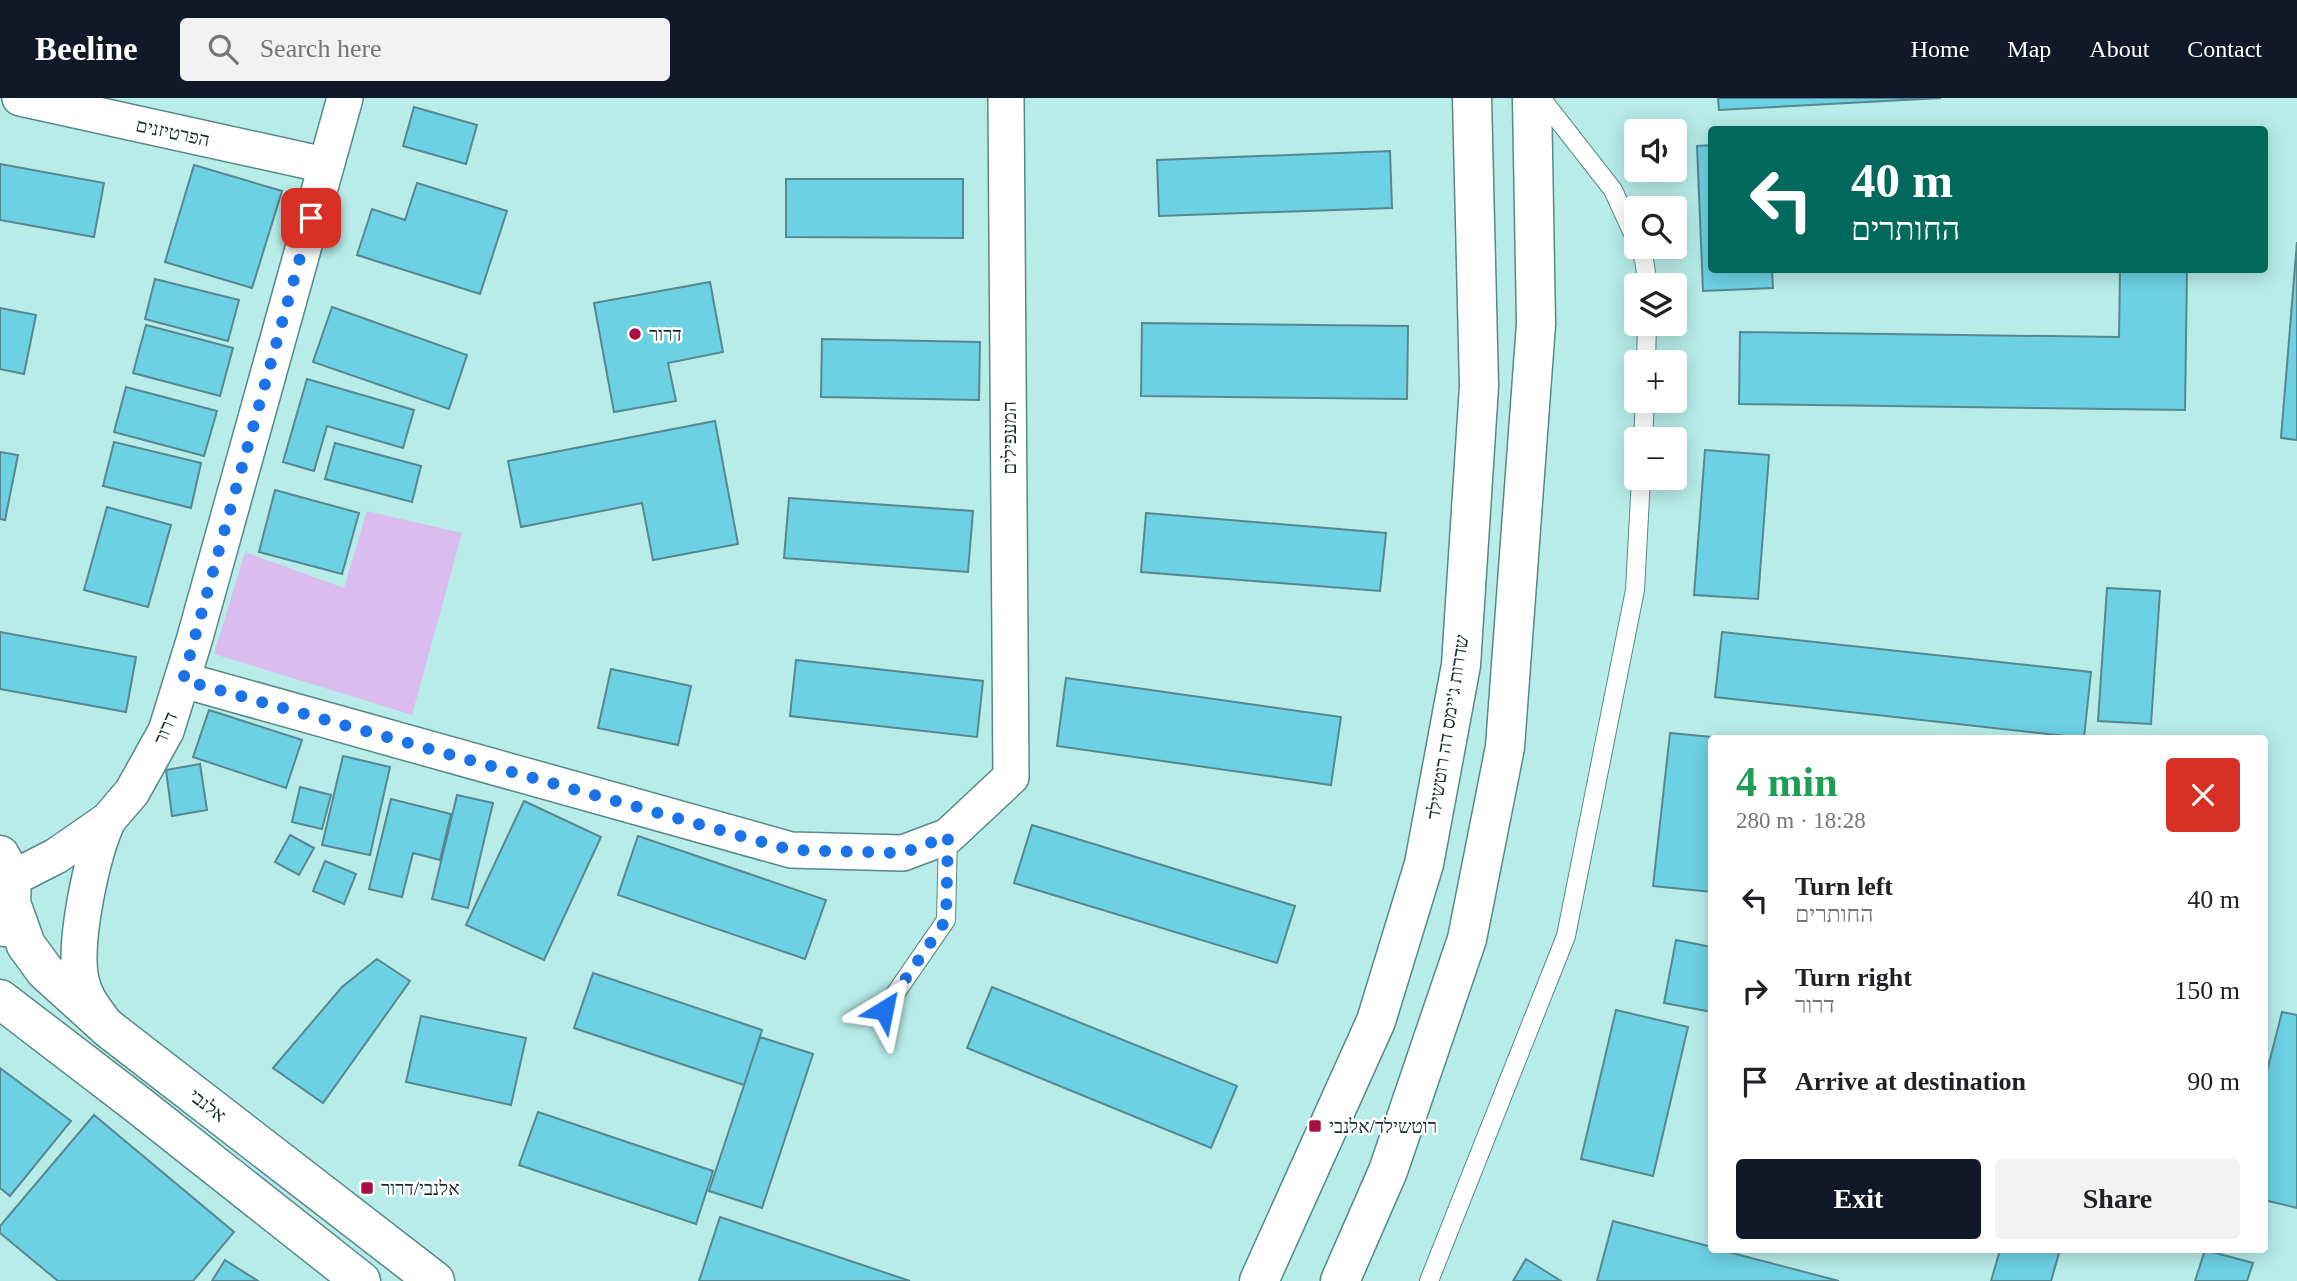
<!DOCTYPE html>
<html lang="en">
<head>
<meta charset="utf-8">
<style>
	:root { --surface:#fff; --page:#f2f2f2; --text:#202124; --muted:#757577; --accent:#111827 }
	body { margin:0; font-family:"Times New Roman","Noto Sans Hebrew",serif; background:var(--page); color:var(--text); height:100vh; display:flex; flex-direction:column; font-size:26px; white-space:nowrap }
	* { box-sizing:border-box; margin:0 }
	p { font-size:23px; color:var(--muted) }
	.icon { flex:none; width:38px; height:38px; fill:none; stroke:currentColor; stroke-width:2; stroke-linecap:round; stroke-linejoin:round }
	.map { position:relative; flex:1; overflow:hidden }
	.sheet { position:absolute; left:1708px; top:637px; width:560px; height:518px; display:flex; flex-direction:column; background:var(--surface); border-radius:7px; box-shadow:0 4px 18px #0003 }
	.sheet>* { flex:none }
	.top-card { position:absolute; left:1708px; top:28px; width:560px; height:147px; border-radius:7px; box-shadow:0 4px 18px #0003; background:#00695c; color:#fff; overflow:hidden }
	.tools { position:absolute; left:1624px; top:21px; display:grid; gap:14px }
	.tools a { display:grid; place-items:center; width:63px; height:63px; border-radius:7px; background:var(--surface); box-shadow:0 4px 18px #0003; font-size:35px }
	.pin { position:absolute; display:grid; place-items:center; width:60px; height:60px; color:#fff; margin:-30px; border-radius:14px; box-shadow:0 4px 10px #0006 }
	.me { position:absolute; width:77px; margin:-38px; rotate:35deg; stroke-linejoin:round; filter:drop-shadow(0 0 5px #0008) }
	.turn { display:flex; align-items:center; gap:24px; height:147px; padding:0 28px; font-size:32px }
	.turn .icon { width:91px; height:91px; stroke-width:2.5 }
	.turn b { display:block; font-size:49px; line-height:60px }
	.round { display:grid; place-items:center; flex:none; width:74px; height:74px; border-radius:7px; background:var(--page) }
	.overview { display:flex; align-items:center; justify-content:space-between; height:119px; padding:0 28px }
	h1 { font-size:42px; font-weight:700; line-height:52px; color:#1e9e55 }
	.action { display:flex; gap:14px; margin-top:auto; padding:14px 28px }
	.action a { flex:1; height:80px; border-radius:7px; background:var(--accent); color:#fff; font-size:28px; font-weight:700; line-height:80px; text-align:center }
	.action a+a { background:var(--page); color:var(--text) }
	ul { padding:0; list-style:none }
	li { display:flex; align-items:center; gap:21px; height:91px; padding:0 28px }
	li div { flex:1 }
	li b { display:block; font-size:26px }
	li em { font-style:normal }
	header { display:flex; align-items:center; gap:42px; box-sizing:border-box; height:98px; padding:0 35px; background:var(--accent); color:#fff }
	header strong { font-size:33px }
	nav { display:flex; gap:38px; margin-inline-start:auto; font-size:24px }
	.search { width:490px; height:63px; background:var(--page); display:flex; align-items:center; gap:18px; box-sizing:border-box; padding:0 24px; border-radius:7px; color:var(--muted); font-size:26px }
	.map>svg:first-child { display:block }
	.green { fill:#dabdee }
	.building { fill:#6dd1e4; stroke:#578790; stroke-width:2 }
	.lines { fill:none; stroke-linecap:round; stroke-linejoin:round }
	.service-casing { stroke:#578986; stroke-width:20 }
	.minor-casing { stroke:#578986; stroke-width:38 }
	.tertiary-casing { stroke:#578986; stroke-width:41 }
	.service { stroke:#fff; stroke-width:18 }
	.minor { stroke:#fff; stroke-width:35 }
	.tertiary { stroke:#fff; stroke-width:38 }
	.route { stroke:#1a73e8; stroke-width:12; stroke-dasharray:0 21.6 }
	.poi-dot { fill:#a71042; stroke:#fff; stroke-width:2.5 }
	.labels { text-anchor:middle; stroke-width:5; stroke-linejoin:round; paint-order:stroke }
	.street-label { font-size:19px; fill:#152a28; stroke:#fff }
	.poi-label { font-size:19px; fill:#152a28; stroke:#fff; text-anchor:start }
</style>
</head>
<body>
<header>
<strong>Beeline</strong>
<div class="search"><svg class="icon" aria-label="search" viewBox="0 0 24 24"><circle cx="10" cy="10" r="6"/><path d="M15 15l6 6"/></svg>Search here</div>
<nav><a>Home</a><a>Map</a><a>About</a><a>Contact</a></nav>
</header>
<div class="map">
<svg width="2297" height="1183" viewBox="0 0 2297 1183">
	<rect width="100%" height="100%" fill="#b7ece8"/>
	<path class="green" d="M367 413 462 435 412 617 214 556 245 454 344 490Z"/>
	<path class="building" d="M1718 0H1941L1719 12Z
		M414 9 477 27 466 66 403 48Z
		M1712 47V172H1772L1773 190 1703 193 1697 48Z
		M1390 53 1392 110 1159 118 1157 62Z
		M0 66 104 85 94 139 0 122Z
		M194 67 282 93 252 190 165 164Z
		M786 81H963V140L786 139Z
		M417 85 507 113 480 196 357 157 372 111 405 122Z
		M2297 144V342L2281 340Z
		M2120 172H2187L2185 312 1739 306 1740 234 2119 239Z
		M155 181 239 202 228 243 145 221Z
		M710 184 723 254 668 265 676 303 614 314 594 205Z
		M332 209 467 257 449 311 313 264Z
		M0 210 36 217 24 276 0 271Z
		M1142 225 1408 228 1407 301 1141 298Z
		M146 227 233 250 220 298 133 275Z
		M822 241 980 244 979 302 821 299Z
		M307 281 414 312 403 350 327 328 314 373 283 364Z
		M126 289 217 313 204 358 114 334Z
		M715 323 738 446 653 462 642 405 521 429 508 363Z
		M114 344 201 365 191 410 103 388Z
		M335 345 421 368 412 404 325 381Z
		M1705 352 1769 357 1758 501 1694 497Z
		M0 354 18 357 5 422 0 421Z
		M275 392 359 415 342 476 259 454Z
		M789 400 973 413 968 474 784 460Z
		M107 409 171 427 148 509 84 492Z
		M1146 415 1386 435 1380 493 1141 474Z
		M2107 490 2160 493 2151 626 2098 623Z
		M0 534 136 559 126 614 0 591Z
		M1722 534 2091 574 2084 640 1715 599Z
		M796 562 983 583 977 639 790 618Z
		M611 571 691 588 678 647 598 630Z
		M1066 580 1341 619 1331 687 1057 648Z
		M209 612 302 642 286 690 193 659Z
		M1670 635 1723 640H1712V794L1653 788Z
		M343 658 390 669 370 757 322 747Z
		M200 666 207 712 172 718 166 672Z
		M300 689 331 697 322 731 292 724Z
		M457 697 493 705 468 810 432 801Z
		M391 701 451 716 440 762 413 755 402 799 369 791Z
		M524 703 601 739 544 862 466 827Z
		M1032 727 1295 808 1277 865 1014 785Z
		M290 737 314 750 299 777 275 764Z
		M638 738 826 802 805 861 618 797Z
		M325 763 356 776 344 806 313 793Z
		M1676 842 1712 849V914L1664 905Z
		M377 861 410 883 323 1005 273 970 342 889Z
		M593 875 762 932 744 987 574 930Z
		M992 889 1237 988 1211 1050 967 950Z
		M1616 912 1688 929 1653 1078 1581 1061Z
		M2282 914 2297 917V1110L2264 1102V985Z
		M421 918 526 940 511 1007 406 984Z
		M760 939 813 956 762 1110 709 1093Z
		M0 970 71 1023 10 1098 0 1090Z
		M538 1014 713 1073 696 1126 519 1067Z
		M94 1017 234 1134 193 1183H58L0 1135V1128Z
		M720 1119 910 1183H699Z
		M1613 1123 1712 1149V1152H1721L1839 1183H1597Z
		M2000 1152H2060L2051 1183H1991Z
		M2205 1152 2253 1165 2247 1183H2195Z
		M1526 1161 1561 1183H1513Z
		M225 1162 258 1183H212Z"/>
	<g class="lines">
		<g class="service-casing">
			<path id="service" d="M1541 0 1613 92 1636 142
				M1639 149 1644 162 1648 187
				M1646 264 1647 226
				M1643 341 1645 303
				M884 912 946 822 948 738
				M1429 1183 1566 838 1635 492 1641 380"/>
		</g>
		<g class="minor-casing">
			<path id="minor" d="M20 0 325 67
				M183 582 791 752 903 755 948 738 1011 679 1006 0
				M11 781 56 758 108 722 132 694 166 633 194 543 345 0
				M101 920C92 908 84 897 81 882 73 844 92 757 108 722"/>
		</g>
		<g class="tertiary-casing">
			<path id="tertiary" d="M0 757C14 779 15 804 4 829
				M11 805 26 847 45 873 109 931 435 1183
				M0 901 137 1006 361 1183
				M1259 1183 1376 923 1424 766 1461 567 1479 288 1472 0
				M1340 1183 1388 1073 1467 841 1505 649 1536 226 1532 0"/>
		</g>
		<use href="#service" class="service"/>
		<use href="#minor" class="minor"/>
		<use href="#tertiary" class="tertiary"/>
	</g>
	<g class="lines">
		<path class="route" d="M311 120 183 582 791 752 903 755 948 738 946 822 884 912"/>
	</g>
	<g class="poi-dot">
		<circle cx="635" cy="236" r="7"/>
		<rect x="1308" y="1021" width="14" height="14" rx="3.5"/>
		<rect x="360" y="1083" width="14" height="14" rx="3.5"/>
	</g>
	<g class="labels">
		<g class="street-label">
			<text transform="translate(173 34) rotate(12)" y="7">הפרטיזנים</text>
			<text transform="translate(1009 340) rotate(-90)" y="7">המעפילים</text>
			<text transform="translate(1447 629) rotate(-81)" y="7">שדרות ג'יימס דה רוטשילד</text>
			<text transform="translate(165 630) rotate(-67)" y="7">דרור</text>
			<text transform="translate(208 1007) rotate(38)" y="7">אלנבי</text>
		</g>
		<g class="poi-label">
			<text x="649" y="243">דרור</text>
			<text x="1329" y="1035">רוטשילד/אלנבי</text>
			<text x="381" y="1097">אלנבי/דרור</text>
		</g>
	</g>
</svg>
<div class="tools">
<a><svg class="icon" aria-label="sound" viewBox="0 0 24 24"><path d="M4 9h4l5-4v14l-5-4H4zM17 9q2 3 0 6"/></svg></a>
<a><svg class="icon" aria-label="search" viewBox="0 0 24 24"><circle cx="10" cy="10" r="6"/><path d="M15 15l6 6"/></svg></a>
<a><svg class="icon" aria-label="layers" viewBox="0 0 24 24"><path d="M12 4l9 5-9 5-9-5zM3 14l9 5 9-5"/></svg></a>
<a>+</a>
<a>−</a>
</div>
<div class="pin" style="left:311px;top:120px;background:#d93025"><svg class="icon" aria-label="arrive" viewBox="0 0 24 24"><path d="M6 21V4h12l-3 4 3 4H6"/></svg></div>
<svg class="me" style="left:884px;top:912px" viewBox="-20 -20 40 40"><path d="M0-17L14 15 0 8-14 15z" fill="#1a73e8" stroke="#fff" stroke-width="4"/></svg>
<div class="top-card">
<div class="turn"><svg class="icon" aria-label="left" viewBox="0 0 24 24"><path d="M17 20v-9H6M10 6l-5 5 5 5"/></svg><div><b>40 m</b>החותרים</div></div>
</div>
<section class="sheet">
<div class="overview"><div><h1>4 min</h1><p>280 m · 18:28</p></div><a class="round" style="background:#d93025;color:#fff"><svg class="icon" aria-label="close" viewBox="0 0 24 24"><path d="M6 6l12 12M18 6L6 18"/></svg></a></div>
<ul>
<li><svg class="icon" aria-label="left" viewBox="0 0 24 24"><path d="M17 20v-9H6M10 6l-5 5 5 5"/></svg><div><b>Turn left</b><p>החותרים</p></div><em>40 m</em></li>
<li><svg class="icon" aria-label="right" viewBox="0 0 24 24"><path d="M7 20v-9h11M14 6l5 5-5 5"/></svg><div><b>Turn right</b><p>דרור</p></div><em>150 m</em></li>
<li><svg class="icon" aria-label="arrive" viewBox="0 0 24 24"><path d="M6 21V4h12l-3 4 3 4H6"/></svg><div><b>Arrive at destination</b></div><em>90 m</em></li>
</ul>
<div class="action"><a>Exit</a><a>Share</a></div>
</section>
</div>
</body>
</html>
